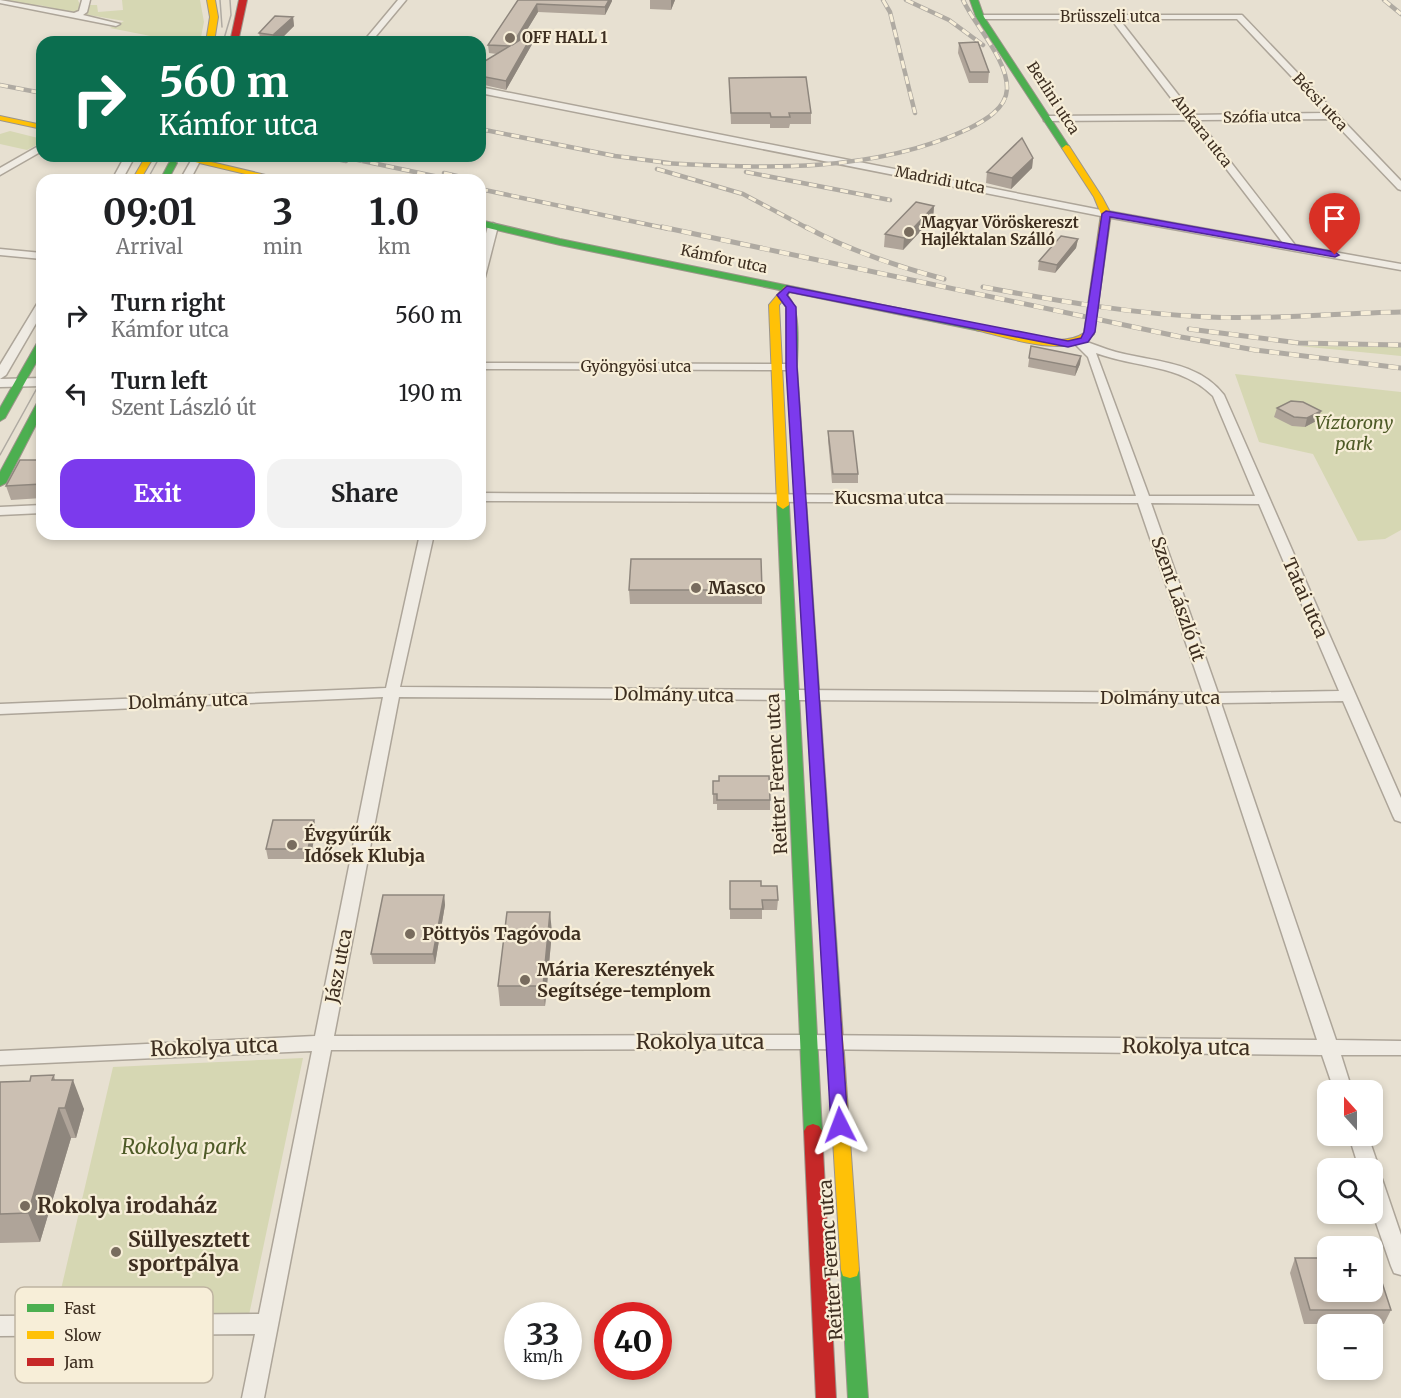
<!DOCTYPE html>
<html lang="en">
<head>
<meta charset="utf-8">
<style>
	:root { --surface:#fff; --page:#f2f2f2; --text:#202124; --muted:#757577; --accent:#7c3aed }
	body { margin:0; font-family:Merriweather,serif; background:var(--page); color:var(--text); height:100vh; display:flex; flex-direction:column; font-size:22px; white-space:nowrap }
	* { box-sizing:border-box; margin:0 }
	p { font-size:20px; color:var(--muted) }
	.icon { flex:none; width:33px; height:33px; fill:none; stroke:currentColor; stroke-width:2; stroke-linecap:round; stroke-linejoin:round }
	.map { position:relative; flex:1; overflow:hidden }
	.panel { position:absolute; left:36px; top:174px; width:450px; height:366px; display:flex; flex-direction:column; background:var(--surface); border-radius:18px; box-shadow:0 3px 9px #0003 }
	.panel>* { flex:none }
	.banner { position:absolute; left:36px; top:36px; width:450px; height:126px; border-radius:18px; box-shadow:0 3px 9px #0003; background:#0b6e4f; color:#fff; overflow:hidden }
	.needle { width:39px; rotate:339deg }
	.buttons { position:absolute; left:1317px; top:1080px; display:grid; gap:12px }
	.buttons a { display:grid; place-items:center; width:66px; height:66px; border-radius:12px; background:var(--surface); box-shadow:0 3px 9px #0003; font-size:30px }
	.speed { position:absolute; left:504px; top:1302px; display:flex; gap:12px; font-size:30px; font-weight:700; text-align:center }
	.speed>* { display:grid; place-content:center; width:78px; height:78px; border-radius:50%; background:var(--surface); box-shadow:0 3px 9px #0003; line-height:1 }
	.speed small { font-size:15px; font-weight:400 }
	.speed .limit { border:9px solid #d22; background:#fff; color:#111 }
	.pin { position:absolute; display:grid; place-items:center; width:51px; height:51px; color:#fff; margin:-62px -26px; border-radius:50% 50% 50% 0; rotate:-45deg; box-shadow:0 0 6px #0007 }
	.pin .icon { rotate:45deg }
	.me { position:absolute; width:66px; margin:-33px; rotate:357deg; stroke-linejoin:round; filter:drop-shadow(0 0 4px #0008) }
	.turn { display:flex; align-items:center; gap:21px; height:126px; padding:0 24px; font-size:27px }
	.turn .icon { width:78px; height:78px; stroke-width:2.5 }
	.turn b { display:block; font-size:42px; line-height:51px }
	.eta { display:flex; justify-content:space-evenly; align-items:center; height:102px; text-align:center }
	.eta b { font-size:36px; font-weight:700; line-height:42px }
	.cta { display:flex; gap:12px; margin-top:auto; padding:12px 24px }
	.cta a { flex:1; height:69px; border-radius:18px; background:var(--accent); color:#fff; font-size:24px; font-weight:700; line-height:69px; text-align:center }
	.cta a+a { background:var(--page); color:var(--text) }
	ul { padding:0; list-style:none }
	li { display:flex; align-items:center; gap:18px; height:78px; padding:0 24px }
	li div { flex:1 }
	li b { display:block; font-size:22px }
	li em { font-style:normal }
	.map>svg:first-child { display:block }
	.green { fill:#d6d7b3 }
	.lines { fill:none; stroke-linecap:round; stroke-linejoin:round }
	.street-casing { stroke:#ada599; stroke-width:3 }
	.fast-casing { stroke:#9c958a; stroke-width:2 }
	.slow-casing { stroke:#9c958a; stroke-width:2 }
	.jam-casing { stroke:#9c958a; stroke-width:2 }
	.street { fill:#efebe3; fill-rule:evenodd }
	.fast { fill:#4caf50; fill-rule:evenodd }
	.slow { fill:#ffc107; fill-rule:evenodd }
	.jam { fill:#c62828; fill-rule:evenodd }
	.tram { stroke:#afaaa2; stroke-width:1.5 }
	.rail-far1-casing { stroke:#afaaa2; stroke-width:4.5 }
	.rail-casing { stroke:#afaaa2; stroke-width:5 }
	.rail-far1 { stroke:#f7eed8; stroke-width:3; stroke-dasharray:8; stroke-linecap:butt }
	.rail { stroke:#f7eed8; stroke-width:4; stroke-dasharray:10; stroke-linecap:butt }
	.wall { fill:#afa499 }
	.shaded-wall { fill:#8e867d }
	.building { fill:#cbbfb2; stroke:#8e867d; stroke-width:1.5 }
	.route { fill:#7c3aed; stroke:#51269a; stroke-width:1.5 }
	.poi-dot { fill:#786c5e; stroke:#f7eed8; stroke-width:2 }
	.labels { text-anchor:middle; stroke-width:4.5; stroke-linejoin:round; paint-order:stroke }
	.far-street-label { font-size:15px; fill:#3d2e20; stroke:#f7eed8 }
	.far-poi-label { font-size:15px; font-weight:bold; fill:#3d2e20; stroke:#f7eed8; text-anchor:start }
	.park-label { font-size:18px; font-style:italic; fill:#4d5a26; stroke:#f7eed8 }
	.street-label { font-size:18px; fill:#3d2e20; stroke:#f7eed8 }
	.poi-label { font-size:18px; font-weight:bold; fill:#3d2e20; stroke:#f7eed8; text-anchor:start }
	.near-street-label { font-size:21px; fill:#3d2e20; stroke:#f7eed8 }
	.near-park-label { font-size:21px; font-style:italic; fill:#4d5a26; stroke:#f7eed8 }
	.near-poi-label { font-size:21px; font-weight:bold; fill:#3d2e20; stroke:#f7eed8; text-anchor:start }
	.key { fill:#f7eed8; stroke:#bfb4a1; stroke-width:1.5 }
	.key-label { font-size:16px; fill:#3d2e20 }
</style>
</head>
<body>
<div class="map">
<svg width="1401" height="1398" viewBox="0 0 1401 1398">
	<rect width="100%" height="100%" fill="#e7e0d1"/>
	<path class="green" d="M0 0H78L82 11 74 14 50 10 53 8 39 5 34 7Z
		M122 0H200L204 22 200 42H181L110 28 124 21 83 14 89 5H97L98 12 123 10Z
		M10 131 42 139V142L27 150 0 144V134Z
		M1299 346 1401 347V356Z
		M1235 374 1401 392V530L1385 539 1358 541 1313 454 1259 442Z
		M303 1058 249 1315H55L113 1067Z"/>
	<g class="lines">
		<g class="street-casing">
			<path id="street" d="M0 0 74 13 79 11 82 0H90L87 12 83 15 120 24 116 26 0 3Z
				M398 0H406L371 42H363Z
				M977 15H1242L1401 181V190L1398 189 1331 119 1198 120 1295 245 1401 264V270L1106 217 480 93V87L1106 211 1283 243 1189 120 1044 121V117L1047 116 1184 115 1111 19H980L976 17ZM1119 19H1237L1326 113 1194 115Z
				M42 144V151L0 175V168Z
				M125 156H135L122 180H112Z
				M192 159 200 161 190 180H180Z
				M493 223 498 226 485 277 480 280V256L488 226Z
				M0 249 42 253V259L0 255Z
				M42 301V313L6 375 0 379V365L37 304Z
				M1080 340C1092 343 1104 349 1116 352 1154 362 1198 361 1224 395L1401 798V822L1395 820 1393 816 1343 701 1221 703 1336 1040 1401 1041V1055H1341L1352 1090H1334L1322 1055 809 1049 331 1050 264 1398H242L255 1334 0 1336V1316L259 1314 312 1051 0 1065V1051L315 1036 383 697 0 714V704L386 688 420 534H434L400 687 1203 693 1138 503 480 501V493L1136 496 1088 357 1074 343ZM1096 353C1136 368 1181 364 1213 396L1255 496H1149ZM1151 503 1259 504 1339 691 1218 693ZM399 697 1206 703 1317 1040 809 1035 334 1036Z
				M480 363 786 364 792 367 786 370 480 369Z
				M42 378V386L0 387V379Z
				M42 505V513L0 515V507Z
				M1349 1136H1368L1379 1168 1377 1172 1382 1179 1401 1235V1275L1394 1273 1391 1266 1372 1211V1168H1359Z"/>
		</g>
		<g class="fast-casing">
			<path id="fast" d="M970 0H978L984 17 1070 148 1069 150 1062 148 976 17Z
				M173 160 177 163 168 180H160L169 163Z
				M480 220 560 239 980 325 985 328 980 331 560 245 480 226Z
				M782 292C803 301 797 347 797 367L841 1010 839 1014 833 1016 827 1014 825 1010 787 367 786 307 777 295Z
				M42 340V352L5 418 0 421V408L37 343Z
				M42 400V413L6 483 0 486V472L37 403Z
				M783 501 789 505 822 1131 819 1136 813 1138 807 1136 804 1131 777 505Z
				M850 1262 857 1264 859 1270 868 1398H848L841 1270 843 1264Z"/>
		</g>
		<g class="slow-casing">
			<path id="slow" d="M207 0H215L218 17 214 42H206L210 17Z
				M0 116 42 125V129L0 120Z
				M1066 145 1069 146 1102 197 1111 214 1094 334C1070 360 1006 337 976 330L975 328 980 325C1007 331 1060 350 1084 333L1101 214 1094 197 1062 148Z
				M146 156 153 158 140 180H132Z
				M170 156H186L287 180H271Z
				M787 286 792 289 779 305 789 505 783 509 777 505 769 305 784 287Z
				M833 1004 839 1006 841 1010 859 1270 857 1276 850 1278 843 1276 841 1270 825 1010 827 1006Z"/>
		</g>
		<g class="jam-casing">
			<path id="jam" d="M239 0H247L238 42H230Z
				M813 1124 819 1126 822 1131 836 1398H816L804 1131 807 1126Z"/>
		</g>
		<use href="#street" class="street"/>
		<use href="#fast" class="fast"/>
		<use href="#slow" class="slow"/>
		<use href="#jam" class="jam"/>
		<path class="tram" d="M220 0 222 27
			M223 42 231 15 230 0
			M147 180 158 160
			M0 455 42 379"/>
		<g class="rail-far1-casing">
			<path id="rail-far1" d="M883 0 890 12 915 113
				M906 0 949 20 983 45
				M1384 0 1401 14
				M0 85 42 93
				M480 129 615 156 669 163
				M322 156 346 161
				M339 156 453 180
				M663 163C764 169 874 173 968 129 984 121 1006 109 1007 89 1008 60 975 26 963 0
				M657 169 743 194 809 229
				M746 172 890 200
				M444 173 474 180
				M480 189 669 229"/>
		</g>
		<g class="rail-casing">
			<path id="rail" d="M662 227 1181 337 1255 350 1401 368
				M806 227C850 251 896 266 944 279
				M983 287C1058 301 1133 314 1209 317 1273 320 1337 313 1401 312
				M1189 329 1299 343 1401 345"/>
		</g>
		<use href="#rail-far1" class="rail-far1"/>
		<use href="#rail" class="rail"/>
	</g>
	<path class="wall" d="M518 0H612V1L605 15 538 12 521 39H535L506 90 480 84V64L497 54 489 53 488 45Z
		M650 0H675L671 10 650 9Z
		M293 17 294 26 278 42H261L259 33Z
		M959 43 989 72 988 83H969L958 53Z
		M729 78 811 113V124H790L789 128H770V124H731Z
		M1033 158 1032 168 1011 189 986 183 987 172Z
		M934 206 933 218 903 250 884 247 885 234Z
		M1078 239 1076 248 1055 273 1038 270 1039 261Z
		M1031 346 1081 356 1080 364 1075 376 1028 367Z
		M1277 408 1318 420 1305 427 1292 426 1274 417Z
		M828 431 858 474V483H832L828 440Z
		M42 460V498L11 500 6 486Z
		M629 590H762V604H630Z
		M713 781 770 800V810H717V804H713Z
		M314 820 316 830 310 859H268L266 849Z
		M730 881 761 886 778 900 777 910H762V919H730Z
		M444 895 445 905 435 964H373L371 954Z
		M552 932 545 1006H500L498 986Z
		M54 1075 55 1080 84 1109 76 1138H71L40 1242 0 1243V1082L30 1081Z
		M1295 1258 1391 1310 1384 1324H1304L1290 1273Z"/>
	<path class="shaded-wall" d="M609 0H612V1L605 15V7Z
		M671 0H675L671 10Z
		M537 4 538 12 513 53 512 45Z
		M293 17 294 26 278 42H274L273 35Z
		M535 30V39L506 90V81Z
		M1033 158 1032 168 1011 189 1012 178Z
		M934 206 933 218 903 250 904 238Z
		M1078 239 1076 248 1055 273 1057 265Z
		M1081 356 1080 364 1075 376 1076 367Z
		M1321 411 1318 420 1305 427 1307 418Z
		M314 820 316 830 310 859 308 849Z
		M444 895 445 905 435 964 433 954Z
		M550 912 552 932 545 1006 543 986Z
		M73 1080 84 1109 76 1138 65 1108Z
		M59 1108 71 1138 40 1242 28 1213Z"/>
	<path class="building" d="M518 0H609L605 7 537 4 512 45 535 30 506 81 480 76V64L510 46 488 45Z
		M275 16 293 17 273 35 259 33Z
		M978 42 989 72H970L959 43Z
		M806 77 811 113H789L790 117H771L770 113H731L729 78Z
		M1022 138 1033 158 1012 178 987 172Z
		M916 202 934 206 904 238 885 234Z
		M1061 236 1078 239 1057 265 1039 261Z
		M1031 346 1081 356 1076 367 1029 358Z
		M1291 401 1303 402 1321 411 1307 418 1294 417 1277 408Z
		M828 431H853L858 474H833Z
		M20 460H42V484L6 486Z
		M631 559H761L762 590H629Z
		M719 776H769L770 800H717V794H713V781H719Z
		M273 820H314L308 849H266Z
		M730 881H761V886H777L778 900H762L763 909H730Z
		M383 895H444L433 954H371Z
		M507 912H550L543 986H498Z
		M54 1075 52 1080H73L65 1108H59L28 1213 0 1214V1082L30 1081 31 1076Z
		M1295 1258H1328V1292H1372V1258H1374L1391 1310H1310Z"/>
	<path class="route" d="M1106 211 1335 252 1339 255 1335 257 1110 217 1095 332 1088 342 1068 347 789 292 787 295 796 307 797 367 848 1125 846 1130 840 1132 833 1130 831 1125 786 367V307L777 295 787 286 1068 341 1081 338 1084 332 1102 214Z"/>
	<g class="poi-dot">
		<circle cx="510" cy="38" r="6"/>
		<circle cx="909" cy="232" r="6"/>
		<circle cx="696" cy="588" r="6"/>
		<circle cx="292" cy="845" r="6"/>
		<circle cx="410" cy="934" r="6"/>
		<circle cx="525" cy="980" r="6"/>
		<circle cx="25" cy="1206" r="6"/>
		<circle cx="116" cy="1252" r="6"/>
	</g>
	<g class="labels">
		<g class="far-street-label">
			<text x="1110" y="22">Brüsszeli utca</text>
			<text transform="translate(1053 98) rotate(57)" y="5">Berlini utca</text>
			<text transform="translate(1320 102) rotate(47)" y="5">Bécsi utca</text>
			<text transform="translate(1262 117) rotate(-1)" y="5">Szófia utca</text>
			<text transform="translate(1202 131) rotate(52)" y="5">Ankara utca</text>
			<text transform="translate(940 180) rotate(11)" y="5">Madridi utca</text>
			<text transform="translate(724 259) rotate(12)" y="5">Kámfor utca</text>
			<text x="636" y="372">Gyöngyösi utca</text>
		</g>
		<g class="far-poi-label">
			<text x="522" y="43">OFF HALL 1</text>
			<text x="921" y="228">Magyar Vöröskereszt<tspan x="921" dy="17">Hajléktalan Szálló</tspan></text>
		</g>
		<g class="park-label">
			<text x="1354" y="429">Víztorony<tspan x="1354" dy="21">park</tspan></text>
		</g>
		<g class="street-label">
			<text x="889" y="504">Kucsma utca</text>
			<text transform="translate(1305 598) rotate(66)" y="6">Tatai utca</text>
			<text transform="translate(1178 599) rotate(71)" y="6">Szent László út</text>
			<text transform="translate(674 695) rotate(1)" y="6">Dolmány utca</text>
			<text x="1160" y="704">Dolmány utca</text>
			<text transform="translate(188 701) rotate(-2)" y="6">Dolmány utca</text>
			<text transform="translate(777 774) rotate(-93)" y="6">Reitter Ferenc utca</text>
			<text transform="translate(339 966) rotate(-79)" y="6">Jász utca</text>
			<text transform="translate(831 1260) rotate(-94)" y="6">Reitter Ferenc utca</text>
		</g>
		<g class="poi-label">
			<text x="708" y="594">Masco</text>
			<text x="304" y="841">Évgyűrűk<tspan x="304" dy="21">Idősek Klubja</tspan></text>
			<text x="422" y="940">Pöttyös Tagóvoda</text>
			<text x="537" y="976">Mária Keresztények<tspan x="537" dy="21">Segítsége-templom</tspan></text>
		</g>
		<g class="near-street-label">
			<text x="700" y="1049">Rokolya utca</text>
			<text transform="translate(214 1047) rotate(-2)" y="7">Rokolya utca</text>
			<text transform="translate(1186 1047) rotate(1)" y="7">Rokolya utca</text>
		</g>
		<g class="near-park-label">
			<text x="184" y="1154">Rokolya park</text>
		</g>
		<g class="near-poi-label">
			<text x="37" y="1213">Rokolya irodaház</text>
			<text x="128" y="1247">Süllyesztett<tspan x="128" dy="24">sportpálya</tspan></text>
		</g>
	</g>
	<rect x="15" y="1287" width="198" height="96" rx="9" class="key"/>
	<rect x="27" y="1304" width="27" height="8" fill="#4caf50"/>
	<rect x="27" y="1331" width="27" height="8" fill="#ffc107"/>
	<rect x="27" y="1358" width="27" height="8" fill="#c62828"/>
	<g class="key-label">
		<text x="64" y="1314">Fast</text>
		<text x="64" y="1341">Slow</text>
		<text x="64" y="1368">Jam</text>
	</g>
</svg>
<div class="buttons">
<a><svg class="needle" viewBox="-14 -14 28 28"><path d="M0-13l5 13h-10z" fill="#e53935"/><path d="M0 13l5-13h-10z" fill="#757577"/></svg></a>
<a><svg class="icon" aria-label="search" viewBox="0 0 24 24"><circle cx="10" cy="10" r="6"/><path d="M15 15l6 6"/></svg></a>
<a>+</a>
<a>−</a>
</div>
<div class="speed"><div>33<small>km/h</small></div><div class="limit">40</div></div>
<div class="pin" style="left:1335px;top:255px;background:#d93025"><svg class="icon" aria-label="arrive" viewBox="0 0 24 24"><path d="M6 21V4h12l-3 4 3 4H6"/></svg></div>
<svg class="me" style="left:840px;top:1125px" viewBox="-20 -20 40 40"><path d="M0-17L14 15 0 8-14 15z" fill="#7c3aed" stroke="#fff" stroke-width="4"/></svg>
<div class="banner">
<div class="turn"><svg class="icon" aria-label="right" viewBox="0 0 24 24"><path d="M7 20v-9h11M14 6l5 5-5 5"/></svg><div><b>560 m</b>Kámfor utca</div></div>
</div>
<section class="panel">
<div class="eta">
<div><b>09:01</b><p>Arrival</p></div>
<div><b>3</b><p>min</p></div>
<div><b>1.0</b><p>km</p></div>
</div>
<ul>
<li><svg class="icon" aria-label="right" viewBox="0 0 24 24"><path d="M7 20v-9h11M14 6l5 5-5 5"/></svg><div><b>Turn right</b><p>Kámfor utca</p></div><em>560 m</em></li>
<li><svg class="icon" aria-label="left" viewBox="0 0 24 24"><path d="M17 20v-9H6M10 6l-5 5 5 5"/></svg><div><b>Turn left</b><p>Szent László út</p></div><em>190 m</em></li>
</ul>
<div class="cta"><a>Exit</a><a>Share</a></div>
</section>
</div>
</body>
</html>
